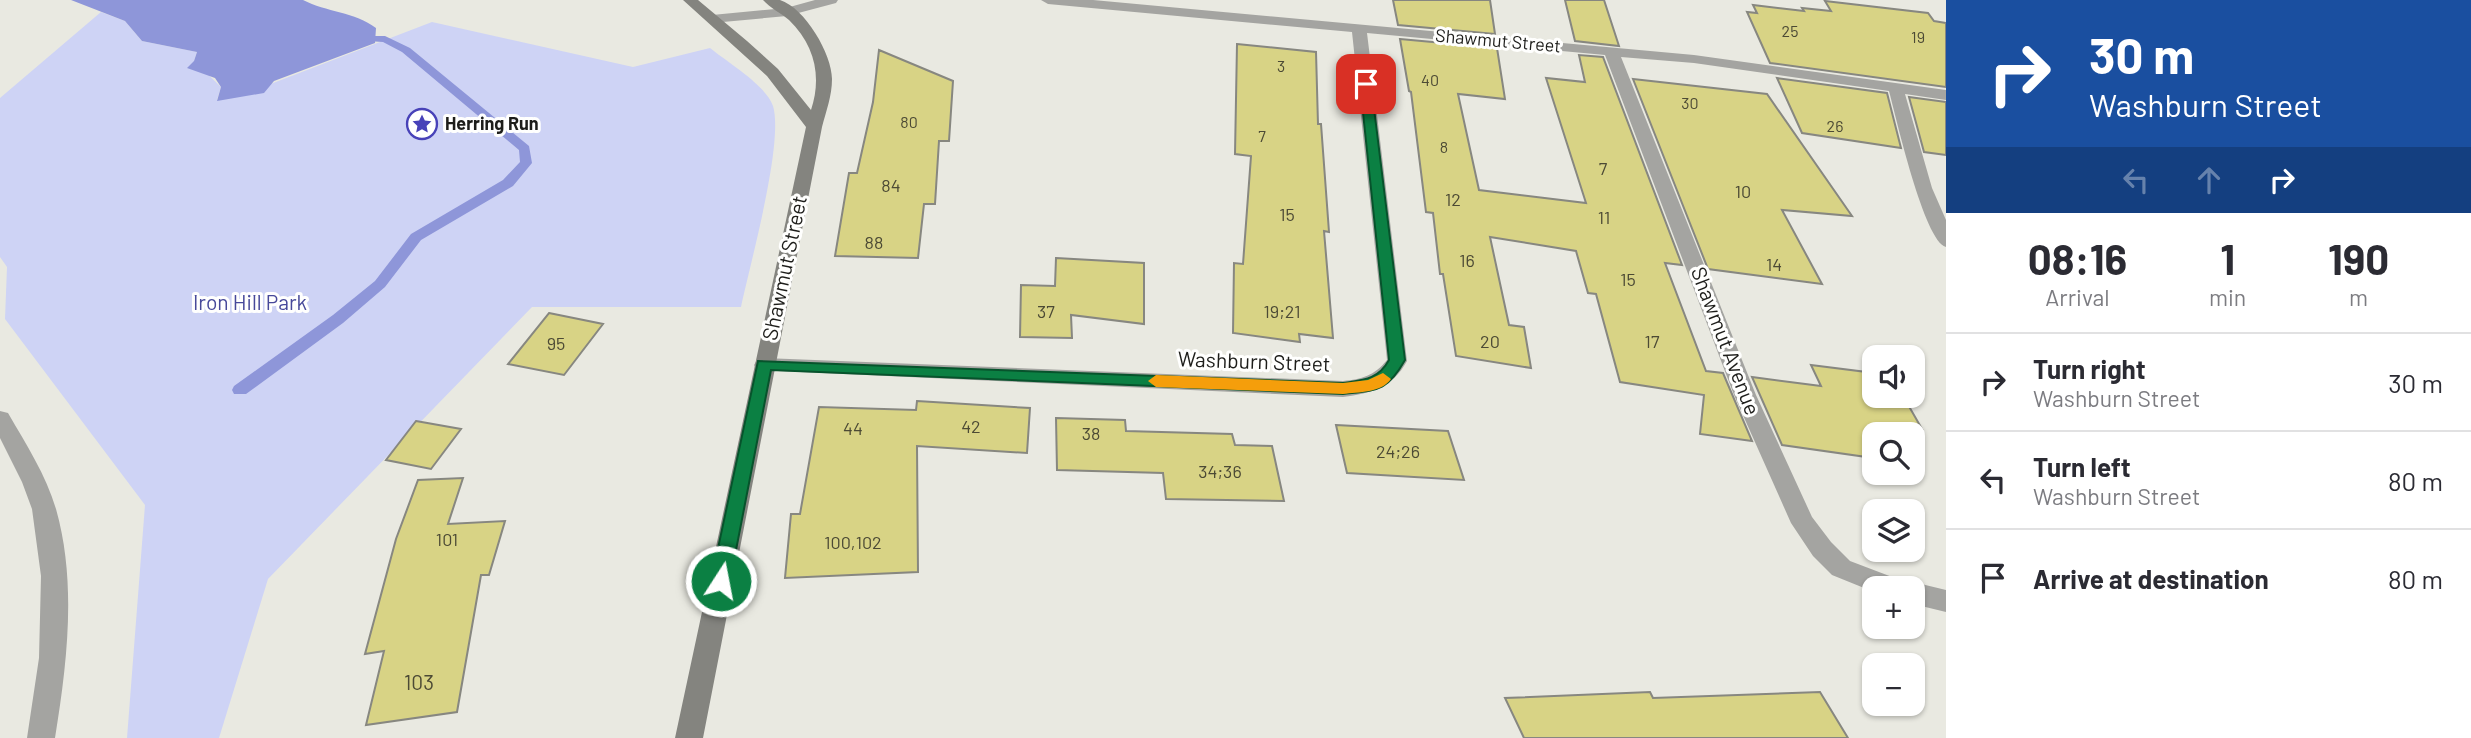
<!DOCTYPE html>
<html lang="en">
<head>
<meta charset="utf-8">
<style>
	:root { --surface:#fff; --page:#f7f7f7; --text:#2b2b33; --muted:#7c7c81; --line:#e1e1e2 }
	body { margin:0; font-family:Barlow,sans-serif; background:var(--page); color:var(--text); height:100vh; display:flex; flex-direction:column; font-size:26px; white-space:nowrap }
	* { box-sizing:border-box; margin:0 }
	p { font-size:23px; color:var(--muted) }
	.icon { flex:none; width:38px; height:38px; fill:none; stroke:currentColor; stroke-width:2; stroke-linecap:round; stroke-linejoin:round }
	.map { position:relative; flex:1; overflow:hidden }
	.panel { display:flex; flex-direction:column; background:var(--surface); width:525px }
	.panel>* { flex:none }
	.top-card { background:#1a4fa0; color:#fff; overflow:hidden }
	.fabs { position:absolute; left:1862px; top:345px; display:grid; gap:14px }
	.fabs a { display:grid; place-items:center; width:63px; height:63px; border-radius:14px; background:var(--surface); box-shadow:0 2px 5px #0004; font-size:35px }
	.pin { position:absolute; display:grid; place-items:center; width:60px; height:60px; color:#fff; margin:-30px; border-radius:14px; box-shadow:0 4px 10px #0006 }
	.me { position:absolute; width:77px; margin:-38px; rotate:11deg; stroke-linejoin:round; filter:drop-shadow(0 0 5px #0008) }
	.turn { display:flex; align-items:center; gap:24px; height:147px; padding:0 28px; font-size:32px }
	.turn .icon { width:91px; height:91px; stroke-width:2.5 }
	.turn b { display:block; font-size:49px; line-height:60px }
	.lanes { display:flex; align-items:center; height:66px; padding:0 28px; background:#0003; justify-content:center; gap:35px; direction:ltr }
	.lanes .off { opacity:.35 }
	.eta { display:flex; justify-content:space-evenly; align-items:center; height:119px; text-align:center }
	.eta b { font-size:42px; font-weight:700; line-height:49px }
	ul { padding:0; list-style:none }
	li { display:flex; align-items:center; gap:21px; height:98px; padding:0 28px; border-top:2px solid var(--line) }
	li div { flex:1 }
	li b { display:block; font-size:26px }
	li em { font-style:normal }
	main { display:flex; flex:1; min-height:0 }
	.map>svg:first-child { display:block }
	.green { fill:#ced3f5 }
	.water { fill:#8e96d9 }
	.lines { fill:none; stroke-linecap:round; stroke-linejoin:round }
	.stream { fill:#8e96d9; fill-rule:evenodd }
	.building { fill:#d8d385; stroke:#878780; stroke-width:2 }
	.street { fill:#a4a4a1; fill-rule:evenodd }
	.secondary { fill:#84847f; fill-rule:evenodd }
	.route { fill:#0b8043; stroke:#07532c; stroke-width:2 }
	.slow { fill:#f59e0b }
	.labels { text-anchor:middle; stroke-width:6; stroke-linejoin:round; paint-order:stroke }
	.far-number-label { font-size:16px; fill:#4c4a35 }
	.far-street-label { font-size:18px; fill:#1d1d1a; stroke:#fffffe }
	.far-poi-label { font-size:18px; font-weight:bold; fill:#1d1d1a; stroke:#fffffe; text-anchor:start }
	.number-label { font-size:18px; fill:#4c4a35 }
	.street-label { font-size:21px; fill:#1d1d1a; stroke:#fffffe }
	.park-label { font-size:21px; fill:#47499a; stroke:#fffffe }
	.near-number-label { font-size:21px; fill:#4c4a35 }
</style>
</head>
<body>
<main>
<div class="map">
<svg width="1946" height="738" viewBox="0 0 1946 738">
	<rect width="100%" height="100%" fill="#e9e9e1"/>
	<path class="green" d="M101 12 125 21 142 41 197 52 194 61 221 87 217 100 268 85 432 22 633 67 710 48C727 62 766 85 773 106 784 143 750 264 741 307H532L268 579 219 738H127L145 505 5 319 7 267 0 257V98Z"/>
	<path class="water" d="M71 0H303C326 12 355 12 376 28L375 43 274 81 264 93 217 101 221 87 215 78 187 68 194 61 197 52 142 41 125 21Z"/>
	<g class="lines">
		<path class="stream" d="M350 36H385L410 48 529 146 532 163 513 186 421 240 385 287 343 323 246 394H234L232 390 234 386 333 315 375 281 411 234 503 180 520 162 519 150 402 52 383 42 350 40Z"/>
	</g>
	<path class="building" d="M1393 0H1490L1495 34 1398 25Z
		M1565 0H1604L1619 46 1575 41Z
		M1825 1 1928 13 1934 21 1946 23V87L1770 63 1747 12 1757 13 1753 5 1804 11 1802 8 1831 11Z
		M1400 39 1497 48 1505 99 1458 94 1479 190 1586 203 1546 78 1585 82 1579 55 1603 57 1682 265 1665 263 1706 371 1723 373 1752 441 1700 434 1704 395 1620 382 1596 294 1588 293 1576 251 1490 237 1509 325 1524 327 1531 368 1456 356 1443 274H1440L1433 213 1426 212 1411 92 1409 91Z
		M1237 44 1316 52 1318 124H1321L1329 232 1324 231 1333 338 1299 334 1300 342 1233 333 1234 263 1243 264 1251 156 1235 154Z
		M879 50 953 81 949 141H939L935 204H924L918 258 835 256 849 173H857L873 102Z
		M1777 78 1887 93 1901 148 1802 133Z
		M1633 79 1767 94 1852 216 1782 210 1822 284 1708 269Z
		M1909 97 1946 102V155L1924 152Z
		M1056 258 1144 263V324L1071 315 1072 338 1020 337 1021 285 1055 286Z
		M549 313 603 324 564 375 508 364Z
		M1811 365 1874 373V396H1903L1922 429 1893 425 1898 434H1874V462H1868L1866 457 1782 445 1752 377 1821 386Z
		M917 401 1030 408 1027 453 917 446 918 572 785 578 791 514H800L819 407 916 410Z
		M1056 418 1125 420 1126 431 1232 434 1235 445 1272 446 1284 501 1166 499 1163 473 1057 470Z
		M416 421 461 429 431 469 386 460Z
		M1336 425 1448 431 1464 480 1347 473Z
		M463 478 448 524 505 521 489 575H481L457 712 366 725 384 651 365 654 396 539 418 480Z
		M1650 692 1653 698 1820 692 1848 738H1524L1505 698Z"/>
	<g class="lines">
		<path class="street" d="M815 0H838L836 3 787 16 712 23 705 19 712 15 786 8Z
			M1041 0H1093L1694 55 1946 90V100L1905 94 1932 188 1946 220V247C1924 241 1896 117 1889 91L1694 63 1621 57 1756 395 1812 517 1831 542 1850 561 1900 580 1903 587 1913 582 1946 590V612L1913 604V588H1874V592L1832 575 1813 556 1791 523 1734 395 1605 55 1367 33 1407 361C1392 388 1372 393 1343 397L757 370 754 365 757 360 764 358 1343 381C1362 379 1374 376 1387 360L1352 32 1048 4Z
			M0 411 8 413C26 444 46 475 56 509 77 583 67 664 55 738H27L39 658 41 576 32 509 22 482 0 438Z"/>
		<path class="secondary" d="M683 0H698L747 41 778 69 811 110C822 77 815 45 789 20 781 13 770 8 763 0 768 0 775 0 780 0 805 8 832 54 832 79 832 96 826 111 822 127L703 738H675L806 127 767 76Z"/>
	</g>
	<path class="route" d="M1366 80 1371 84 1405 360C1387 392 1377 390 1343 394L771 370 730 581 727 586 721 589 714 586 711 581 758 361 1343 383C1363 380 1378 380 1389 360L1360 84Z"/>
	<path class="slow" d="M1383 373 1391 379C1381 393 1359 392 1343 394L1156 387 1148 381 1156 375 1343 383 1368 380Z"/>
	<defs>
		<g id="sight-ring" transform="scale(1.575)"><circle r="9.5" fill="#fffffe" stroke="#4842b8" stroke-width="1.5"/><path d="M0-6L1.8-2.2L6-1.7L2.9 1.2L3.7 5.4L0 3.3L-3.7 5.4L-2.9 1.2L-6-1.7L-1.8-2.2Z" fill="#4842b8"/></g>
	</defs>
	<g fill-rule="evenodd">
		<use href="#sight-ring" x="422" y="124"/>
	</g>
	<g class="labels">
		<g class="far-number-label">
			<text x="1790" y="37">25</text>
			<text x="1918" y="43">19</text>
			<text x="1281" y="72">3</text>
			<text x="1430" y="86">40</text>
			<text x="1690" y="109">30</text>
			<text x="909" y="128">80</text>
			<text x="1835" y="132">26</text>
			<text x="1262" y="142">7</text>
			<text x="1444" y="153">8</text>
		</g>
		<g class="far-street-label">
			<text transform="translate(1498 41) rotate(5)" y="6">Shawmut Street</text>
		</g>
		<g class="far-poi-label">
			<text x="445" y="130">Herring Run</text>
		</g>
		<g class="number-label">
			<text x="1603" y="175">7</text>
			<text x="891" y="192">84</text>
			<text x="1743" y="198">10</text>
			<text x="1453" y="206">12</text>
			<text x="1287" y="221">15</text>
			<text x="1604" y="224">11</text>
			<text x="874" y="249">88</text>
			<text x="1467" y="267">16</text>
			<text x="1774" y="271">14</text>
			<text x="1628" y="286">15</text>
			<text x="1046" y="318">37</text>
			<text x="1282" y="318">19;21</text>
			<text x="1490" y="348">20</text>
			<text x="1652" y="348">17</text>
			<text x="556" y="350">95</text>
			<text x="971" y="433">42</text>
			<text x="853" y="435">44</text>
			<text x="1091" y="440">38</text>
			<text x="1398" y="458">24;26</text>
			<text x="1220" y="478">34;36</text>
			<text x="447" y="546">101</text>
			<text x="853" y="549">100,102</text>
		</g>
		<g class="street-label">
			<text transform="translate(785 268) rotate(-78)" y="7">Shawmut Street</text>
			<text transform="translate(1725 341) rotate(69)" y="7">Shawmut Avenue</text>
			<text transform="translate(1254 362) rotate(2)" y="7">Washburn Street</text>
		</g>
		<g class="park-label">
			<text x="250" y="310">Iron Hill Park</text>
		</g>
		<g class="near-number-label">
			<text x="419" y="690">103</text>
		</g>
	</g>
</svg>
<div class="fabs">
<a><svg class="icon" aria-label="sound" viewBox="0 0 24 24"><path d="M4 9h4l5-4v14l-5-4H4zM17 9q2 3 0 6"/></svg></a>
<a><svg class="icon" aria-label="search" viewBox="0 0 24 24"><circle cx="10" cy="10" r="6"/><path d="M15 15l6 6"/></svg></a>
<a><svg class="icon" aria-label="layers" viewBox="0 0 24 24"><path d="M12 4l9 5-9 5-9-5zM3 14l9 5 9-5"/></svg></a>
<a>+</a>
<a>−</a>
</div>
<div class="pin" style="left:1366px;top:84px;background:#d93025"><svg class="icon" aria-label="arrive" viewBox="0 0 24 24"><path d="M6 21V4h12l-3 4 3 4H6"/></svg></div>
<svg class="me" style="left:721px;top:581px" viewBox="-20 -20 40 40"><circle r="17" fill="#0b8043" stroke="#fff" stroke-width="3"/><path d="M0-11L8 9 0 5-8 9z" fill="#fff"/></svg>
</div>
<section class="panel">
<div class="top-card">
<div class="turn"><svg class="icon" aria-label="right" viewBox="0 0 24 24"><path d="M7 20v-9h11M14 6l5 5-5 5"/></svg><div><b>30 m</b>Washburn Street</div></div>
<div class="lanes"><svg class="icon off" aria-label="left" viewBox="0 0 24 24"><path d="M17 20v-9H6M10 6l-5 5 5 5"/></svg><svg class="icon off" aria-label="ahead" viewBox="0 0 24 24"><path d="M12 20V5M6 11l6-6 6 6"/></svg><svg class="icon" aria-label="right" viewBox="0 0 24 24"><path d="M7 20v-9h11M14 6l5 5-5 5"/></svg></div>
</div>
<div class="eta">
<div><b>08:16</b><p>Arrival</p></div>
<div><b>1</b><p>min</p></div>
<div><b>190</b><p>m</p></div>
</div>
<ul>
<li><svg class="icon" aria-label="right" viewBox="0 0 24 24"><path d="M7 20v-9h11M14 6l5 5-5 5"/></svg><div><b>Turn right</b><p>Washburn Street</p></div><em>30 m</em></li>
<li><svg class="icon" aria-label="left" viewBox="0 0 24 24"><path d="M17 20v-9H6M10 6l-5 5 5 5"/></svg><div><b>Turn left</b><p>Washburn Street</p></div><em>80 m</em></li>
<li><svg class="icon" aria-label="arrive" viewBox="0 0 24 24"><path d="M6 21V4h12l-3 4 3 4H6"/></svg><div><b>Arrive at destination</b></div><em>80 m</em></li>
</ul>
</section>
</main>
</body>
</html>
